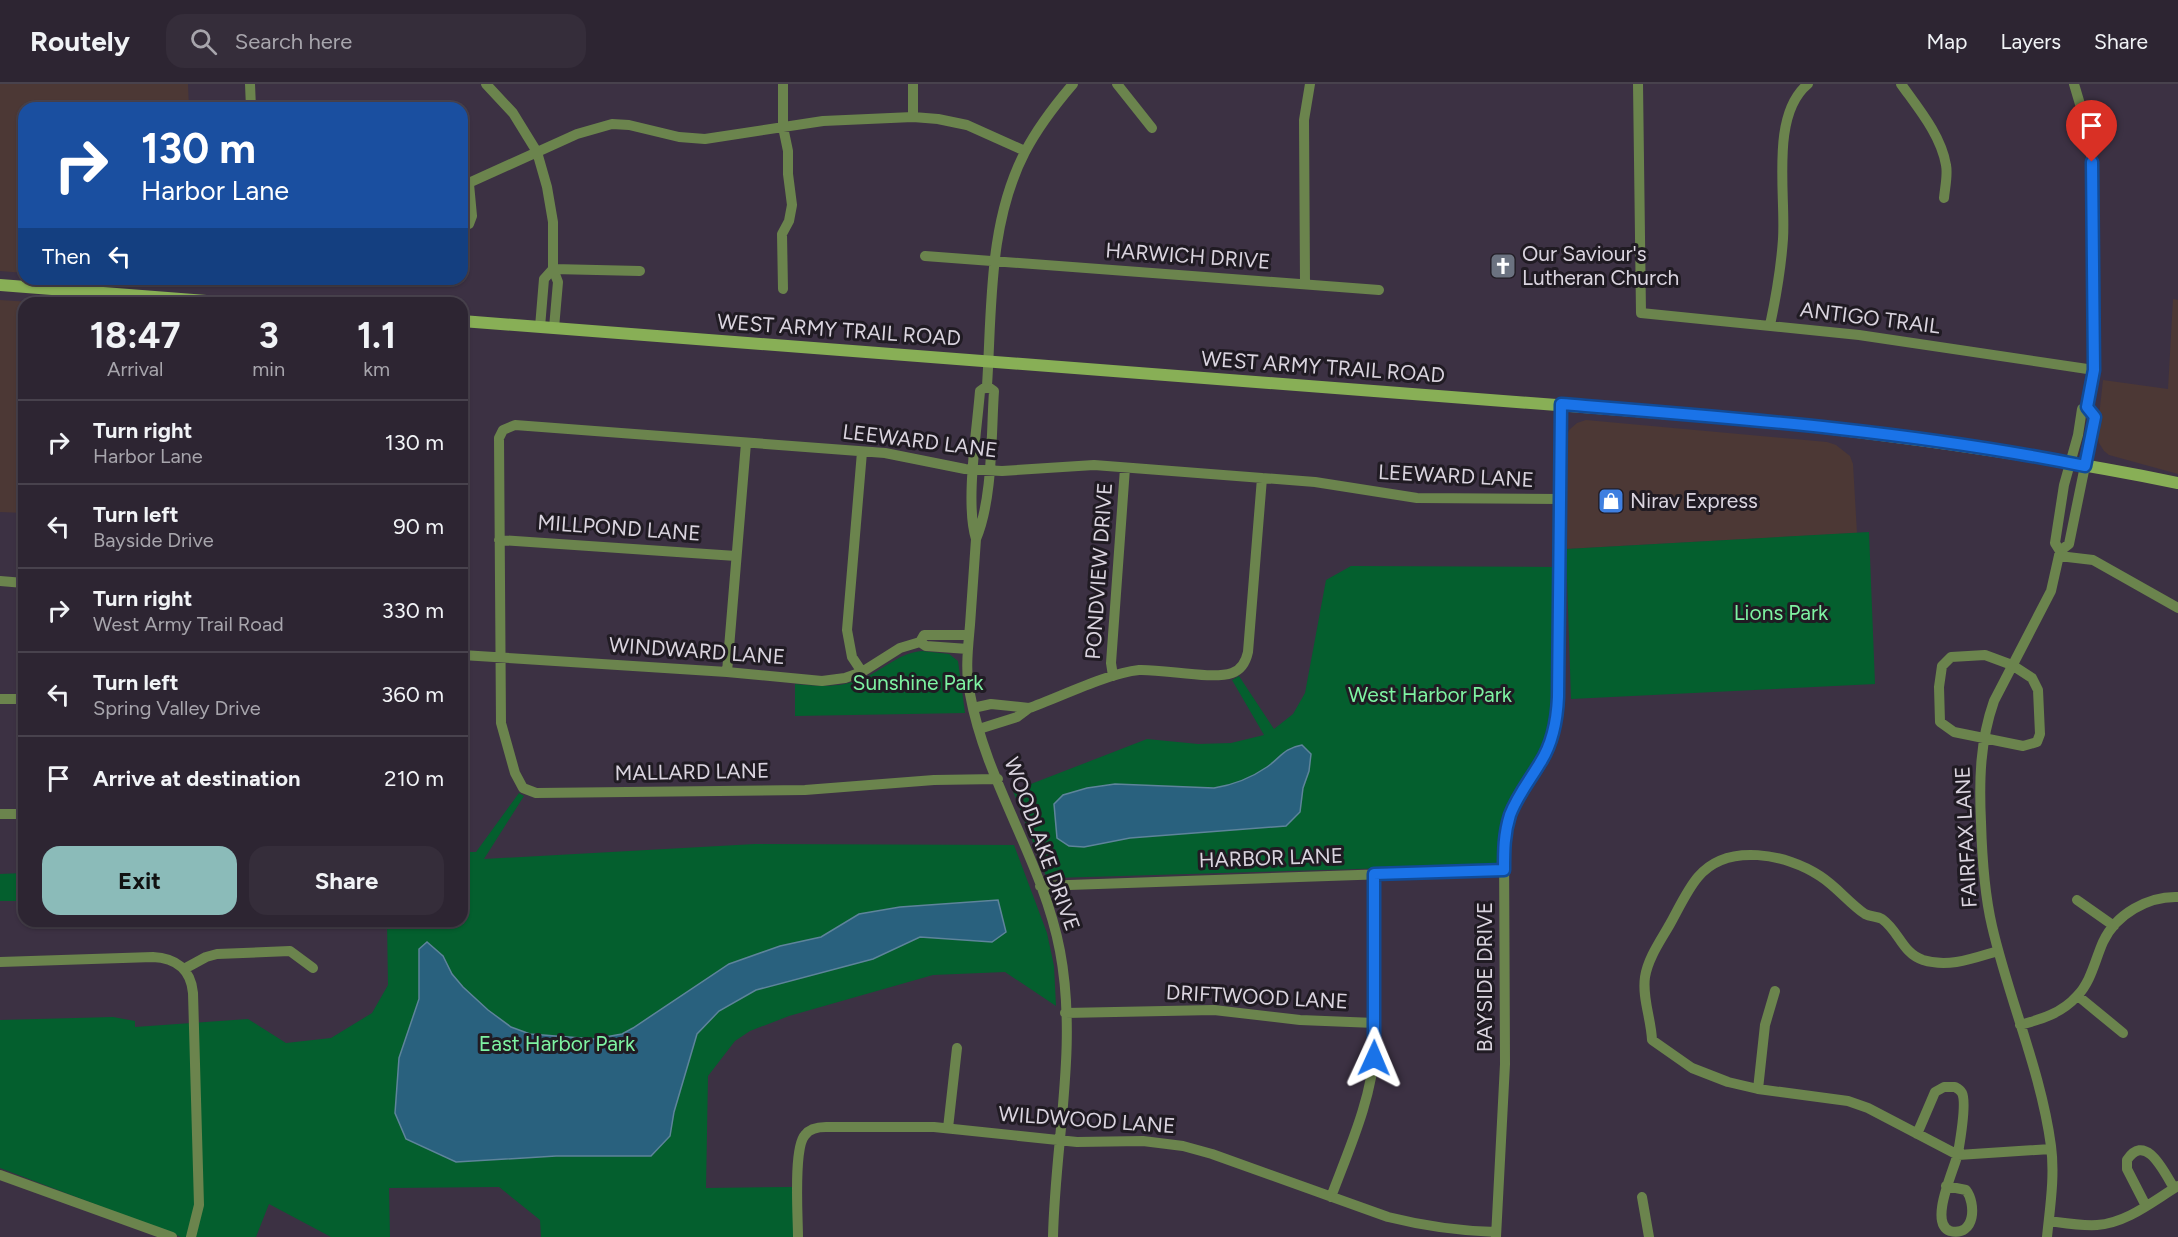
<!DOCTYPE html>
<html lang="en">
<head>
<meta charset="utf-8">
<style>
	:root { --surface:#2d2532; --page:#352d3a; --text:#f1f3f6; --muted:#a7a5ac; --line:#48424d; --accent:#8bbbb9 }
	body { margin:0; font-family:Figtree,sans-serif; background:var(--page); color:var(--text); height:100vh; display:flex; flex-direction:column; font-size:22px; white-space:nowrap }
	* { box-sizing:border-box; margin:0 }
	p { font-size:20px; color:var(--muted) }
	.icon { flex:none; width:33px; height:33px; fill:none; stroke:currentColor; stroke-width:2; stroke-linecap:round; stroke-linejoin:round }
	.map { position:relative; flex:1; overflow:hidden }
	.details { position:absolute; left:18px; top:213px; width:450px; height:630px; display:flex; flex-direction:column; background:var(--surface); border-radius:18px; box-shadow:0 2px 4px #0004,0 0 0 2px var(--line) }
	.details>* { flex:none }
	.top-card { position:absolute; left:18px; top:18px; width:450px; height:183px; border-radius:18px; box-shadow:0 2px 4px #0004,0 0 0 2px var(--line); background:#1a4fa0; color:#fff; overflow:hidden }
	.pin { position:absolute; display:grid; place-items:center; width:51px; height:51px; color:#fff; margin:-62px -26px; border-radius:50% 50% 50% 0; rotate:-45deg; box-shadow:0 0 6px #0007 }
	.pin .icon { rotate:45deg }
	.me { position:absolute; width:66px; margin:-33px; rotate:1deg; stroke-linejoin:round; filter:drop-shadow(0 0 4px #0008) }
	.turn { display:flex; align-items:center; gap:21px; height:126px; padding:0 24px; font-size:27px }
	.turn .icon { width:78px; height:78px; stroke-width:2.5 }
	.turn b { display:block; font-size:42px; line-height:51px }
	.then { display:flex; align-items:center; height:57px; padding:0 24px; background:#0003; gap:12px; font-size:22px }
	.eta { display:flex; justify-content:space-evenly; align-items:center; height:102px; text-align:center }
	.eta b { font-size:36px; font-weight:700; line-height:42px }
	.cta { display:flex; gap:12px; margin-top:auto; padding:12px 24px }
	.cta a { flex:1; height:69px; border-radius:18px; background:var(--accent); color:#111; font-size:24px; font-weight:700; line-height:69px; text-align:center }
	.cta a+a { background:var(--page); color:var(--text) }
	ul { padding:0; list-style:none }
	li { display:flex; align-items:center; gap:18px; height:84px; padding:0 24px; border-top:2px solid var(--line) }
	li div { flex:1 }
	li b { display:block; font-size:22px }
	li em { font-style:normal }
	header { display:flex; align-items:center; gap:36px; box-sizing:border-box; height:84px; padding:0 30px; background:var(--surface); border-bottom:2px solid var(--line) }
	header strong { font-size:28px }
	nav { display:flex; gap:33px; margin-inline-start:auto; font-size:21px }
	.search { width:420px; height:54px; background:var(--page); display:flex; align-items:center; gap:15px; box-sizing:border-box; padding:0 21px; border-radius:18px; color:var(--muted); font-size:22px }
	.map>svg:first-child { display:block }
	.commercial { fill:#4c3835 }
	.green { fill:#045f2e }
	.water { fill:#29617e; stroke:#5e849b; stroke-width:1.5 }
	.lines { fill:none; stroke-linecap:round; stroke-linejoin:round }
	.street { stroke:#6b844d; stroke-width:10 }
	.secondary { stroke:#88af56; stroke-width:12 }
	.route-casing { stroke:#114b97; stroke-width:15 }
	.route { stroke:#1a73e8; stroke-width:10 }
	.labels { text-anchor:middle; stroke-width:6; stroke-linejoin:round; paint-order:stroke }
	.poi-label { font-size:21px; fill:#dad4df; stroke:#201b23; text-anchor:start }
	.street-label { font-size:21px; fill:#dad4df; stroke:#201b23 }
	.park-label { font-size:21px; fill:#7ef3a2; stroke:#201b23 }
</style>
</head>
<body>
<header>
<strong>Routely</strong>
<div class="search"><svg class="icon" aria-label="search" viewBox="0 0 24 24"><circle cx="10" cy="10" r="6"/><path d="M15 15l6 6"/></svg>Search here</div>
<nav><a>Map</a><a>Layers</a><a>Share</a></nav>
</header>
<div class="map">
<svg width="2178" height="1153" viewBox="0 0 2178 1153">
	<rect width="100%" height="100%" fill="#3c3143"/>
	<path class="commercial" d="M0 0H188L189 24H24V189L0 187Z
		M100 195H194V202Z
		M2173 215 2178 216V390L2109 371 2104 367 2099 359 2097 350 2103 296 2168 305Z
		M0 216 46 219H24V429L0 428Z
		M1586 336 1827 358 1836 361 1850 372 1853 380 1857 449 1566 465V355L1569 346 1577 339Z"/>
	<path class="green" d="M1869 448 1875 600 1571 615 1566 465Z
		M1351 482 1553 483V624L1549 648 1537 674 1519 702 1505 734 1499 754 1497 778 1494 781 1053 794 1046 792 1013 707 1147 655 1198 660 1231 659 1264 651 1232 596 1239 592 1274 645 1293 630 1305 609 1326 496Z
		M922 567 949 570 958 577 965 629 795 632V600C822 603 846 604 870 591 888 582 900 569 922 567Z
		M519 709 524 712 484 775 755 760 1014 761 1047 849 1054 882 1056 922 1005 888 933 891 789 932 750 947 735 957 708 992 706 1104 793 1103V1153H541L540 1136 499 1103 389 1104 390 1153H331L269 1120 256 1153H181L0 1084V936L113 933 135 937V943L248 935 286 959 331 954 372 929 388 901 387 837H462V768H476Z
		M24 789V817H0V790Z"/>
	<path class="water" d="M1302 661 1311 670 1309 687 1303 704 1300 728 1286 742 1130 754 1084 763 1069 762 1057 754 1054 720 1063 711 1087 704 1115 700 1214 704C1233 701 1251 694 1267 683 1280 674 1284 664 1302 661Z
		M998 816 1006 848 992 858 920 853 873 875 756 906 719 927 697 950 674 1028 670 1052 651 1072H556L456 1078 406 1055 395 1029 399 974 419 915V865L427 858 443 872 452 890 463 903 488 926 511 943 530 950 594 955 622 950 633 944 729 880 780 862 821 853 859 830 900 823Z"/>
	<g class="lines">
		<path class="street" d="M250 0 251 24
			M486 0 513 29 537 68 547 103 553 138V185L558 198 554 244
			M913 0V33
			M1117 0 1152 44
			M1638 0 1641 229 1859 251 2094 286
			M1901 0C1918 24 1941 51 1946 81 1948 91 1945 103 1944 114
			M462 102 577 50 612 40 629 41 679 53 705 55 823 37 913 33 938 35 967 41 1025 67
			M462 143 469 140 472 132 469 100
			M925 172 1379 206
			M553 185 640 187
			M1305 200 1304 36 1310 0
			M783 205 782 150 789 137 792 121 788 90V67L783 43V0
			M1770 241C1776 213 1781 184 1783 155 1786 110 1770 31 1808 0
			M540 243 544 195 553 185
			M987 302 994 307C991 351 993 415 976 455 974 484 972 513 970 541 968 564 965 587 970 610 986 699 1043 777 1060 867 1078 962 1055 1058 1053 1153
			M987 302C992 224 988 139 1025 68 1038 43 1055 21 1073 0
			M976 455C965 420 977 346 980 307L987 302
			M499 456 736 472
			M2060 467 2055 459 2064 401 2078 351 2082 325 2087 323 2094 286 2092 78 2088 47 2074 0
			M2059 472 2093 476 2178 524
			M0 497 24 499
			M920 558 926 562 968 565
			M462 571 727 588 822 597 845 594 862 588 900 564 920 558 924 551H969
			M1985 571 2012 581 2032 594 2038 606 2040 650 2037 658 2023 662 1954 648 1940 638 1939 603 1942 582 1951 573Z
			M727 588 746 359
			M862 588 852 573 847 546 862 368
			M1113 592 1111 579 1125 384
			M0 615H24
			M973 624 991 620 1029 624
			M979 645 1017 633 1029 624C1060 613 1108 589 1139 586 1165 585 1211 596 1232 589 1241 586 1246 577 1248 568L1262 394
			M998 695 934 696 805 706 536 709 523 704 515 689 501 639 499 354 503 346 515 341 885 369 965 385 1002 387 1094 381 1315 398 1417 414 1559 415
			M0 730H24
			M1040 802 1504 786
			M2077 816 2114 842
			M1998 867C1974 874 1949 884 1923 876 1902 869 1899 847 1882 835 1877 832 1871 833 1865 830 1849 819 1837 803 1820 792 1787 770 1727 758 1698 793 1687 806 1679 824 1670 840 1661 856 1648 874 1645 893 1642 914 1651 934 1652 956L1692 984 1728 998 1758 1005 1848 1017 1868 1024 1958 1071 2051 1065
			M0 878 153 873C175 874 191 885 193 909L199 1121 191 1153
			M184 885 206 873 217 870 290 867 313 884
			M2078 912 2123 949
			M1065 929 1214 926 1300 936 1375 939
			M2020 941C2042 935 2062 929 2077 912 2091 898 2095 876 2103 858 2116 830 2148 812 2178 813
			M1758 1005 1765 941 1775 907
			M948 1044 957 964
			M1917 1050 1935 1008 1944 1003H1955C1957 1004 1961 1007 1962 1009 1967 1019 1960 1057 1958 1069 1955 1084 1928 1139 1950 1147 1976 1153 1976 1119 1966 1106L1946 1102
			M0 1091 172 1153
			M1331 1113C1349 1065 1372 1015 1375 963L1374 790
			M1642 1113 1649 1153
			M2146 1122 2127 1085V1076C2146 1047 2165 1090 2174 1104
			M2049 1137C2064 1139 2081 1142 2097 1141 2127 1139 2153 1117 2178 1102
			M798 1153C798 1133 793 1064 805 1051 810 1044 818 1043 826 1043H934L1077 1058 1143 1057 1183 1062 1212 1070 1388 1133C1424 1142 1459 1147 1496 1148
			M1496 1153 1505 980 1504 760C1512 709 1546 682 1558 633L1561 320
			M2047 1153C2050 1123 2055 1092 2051 1062 2041 987 2009 916 1992 842 1984 808 1982 773 1981 738 1979 696 1980 657 1994 617L2051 507 2060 467 2069 460 2095 333 2087 323"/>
		<path class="secondary" d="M0 201 232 219
			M462 237 1765 337C1903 353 2041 371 2178 399"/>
	</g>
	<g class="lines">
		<g class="route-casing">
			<path id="route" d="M1374 974V790L1504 786C1504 767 1504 750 1510 731 1517 712 1530 696 1540 679 1553 659 1557 637 1558 613L1561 320C1736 334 1912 347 2085 382L2095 333 2087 323 2094 286 2092 78"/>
		</g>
		<use href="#route" class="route"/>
	</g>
	<defs>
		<g id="church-square" transform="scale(1.35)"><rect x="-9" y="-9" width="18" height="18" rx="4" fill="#6b7280" stroke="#201b23"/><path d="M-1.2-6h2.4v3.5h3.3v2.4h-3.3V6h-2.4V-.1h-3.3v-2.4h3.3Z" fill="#fff"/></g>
		<g id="shop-square" transform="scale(1.35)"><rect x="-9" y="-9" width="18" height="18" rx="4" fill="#3f7fe0" stroke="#201b23"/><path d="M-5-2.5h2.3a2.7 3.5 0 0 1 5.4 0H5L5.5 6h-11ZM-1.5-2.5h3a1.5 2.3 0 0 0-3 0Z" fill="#fff"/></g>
	</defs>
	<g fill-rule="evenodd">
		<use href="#church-square" x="1503" y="182"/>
		<use href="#shop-square" x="1611" y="417"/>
	</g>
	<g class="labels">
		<g class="poi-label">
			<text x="1522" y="177">Our Saviour's<tspan x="1522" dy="24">Lutheran Church</tspan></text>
			<text x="1630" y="424">Nirav Express</text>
		</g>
		<g class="street-label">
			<text transform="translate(1188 172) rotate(4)" y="7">HARWICH DRIVE</text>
			<text transform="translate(1870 234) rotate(7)" y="7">ANTIGO TRAIL</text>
			<text transform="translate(839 246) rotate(4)" y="7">WEST ARMY TRAIL ROAD</text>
			<text transform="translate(1323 283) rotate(4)" y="7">WEST ARMY TRAIL ROAD</text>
			<text transform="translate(920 357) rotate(7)" y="7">LEEWARD LANE</text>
			<text transform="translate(1456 392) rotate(3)" y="7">LEEWARD LANE</text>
			<text transform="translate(619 444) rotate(4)" y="7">MILLPOND LANE</text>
			<text transform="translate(1099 487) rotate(-86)" y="7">PONDVIEW DRIVE</text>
			<text transform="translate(697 567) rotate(4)" y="7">WINDWARD LANE</text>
			<text transform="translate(692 688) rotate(-1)" y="7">MALLARD LANE</text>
			<text transform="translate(1966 753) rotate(-93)" y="7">FAIRFAX LANE</text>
			<text transform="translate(1042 760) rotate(70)" y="7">WOODLAKE DRIVE</text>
			<text transform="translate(1271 774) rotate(-2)" y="7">HARBOR LANE</text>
			<text transform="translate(1485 893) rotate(-90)" y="7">BAYSIDE DRIVE</text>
			<text transform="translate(1257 913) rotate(3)" y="7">DRIFTWOOD LANE</text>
			<text transform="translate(1087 1036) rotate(4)" y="7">WILDWOOD LANE</text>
		</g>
		<g class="park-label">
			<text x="1781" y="536">Lions Park</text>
			<text x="918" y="606">Sunshine Park</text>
			<text x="1430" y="618">West Harbor Park</text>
			<text x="557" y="967">East Harbor Park</text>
		</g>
	</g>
</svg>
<div class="pin" style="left:2092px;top:78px;background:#d93025"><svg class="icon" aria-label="arrive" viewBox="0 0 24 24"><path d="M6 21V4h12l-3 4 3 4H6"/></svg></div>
<svg class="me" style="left:1374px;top:974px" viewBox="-20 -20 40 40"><path d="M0-17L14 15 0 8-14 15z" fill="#1a73e8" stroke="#fff" stroke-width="4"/></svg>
<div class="top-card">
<div class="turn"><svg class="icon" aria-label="right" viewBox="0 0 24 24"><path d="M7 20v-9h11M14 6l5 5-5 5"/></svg><div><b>130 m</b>Harbor Lane</div></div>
<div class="then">Then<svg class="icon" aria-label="left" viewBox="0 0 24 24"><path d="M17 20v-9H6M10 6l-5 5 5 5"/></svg></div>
</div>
<section class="details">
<div class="eta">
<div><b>18:47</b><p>Arrival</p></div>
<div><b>3</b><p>min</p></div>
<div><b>1.1</b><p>km</p></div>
</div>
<ul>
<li><svg class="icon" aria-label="right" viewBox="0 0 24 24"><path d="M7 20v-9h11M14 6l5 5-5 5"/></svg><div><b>Turn right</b><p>Harbor Lane</p></div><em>130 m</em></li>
<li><svg class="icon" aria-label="left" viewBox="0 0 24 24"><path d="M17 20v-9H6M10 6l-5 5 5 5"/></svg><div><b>Turn left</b><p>Bayside Drive</p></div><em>90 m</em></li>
<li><svg class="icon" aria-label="right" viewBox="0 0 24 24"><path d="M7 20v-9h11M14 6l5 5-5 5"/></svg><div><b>Turn right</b><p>West Army Trail Road</p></div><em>330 m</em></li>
<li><svg class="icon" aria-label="left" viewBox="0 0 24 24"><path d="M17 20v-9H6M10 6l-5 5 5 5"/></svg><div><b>Turn left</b><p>Spring Valley Drive</p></div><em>360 m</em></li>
<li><svg class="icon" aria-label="arrive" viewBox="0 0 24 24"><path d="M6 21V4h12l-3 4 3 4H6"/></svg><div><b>Arrive at destination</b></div><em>210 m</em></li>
</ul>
<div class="cta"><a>Exit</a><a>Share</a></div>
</section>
</div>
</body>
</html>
